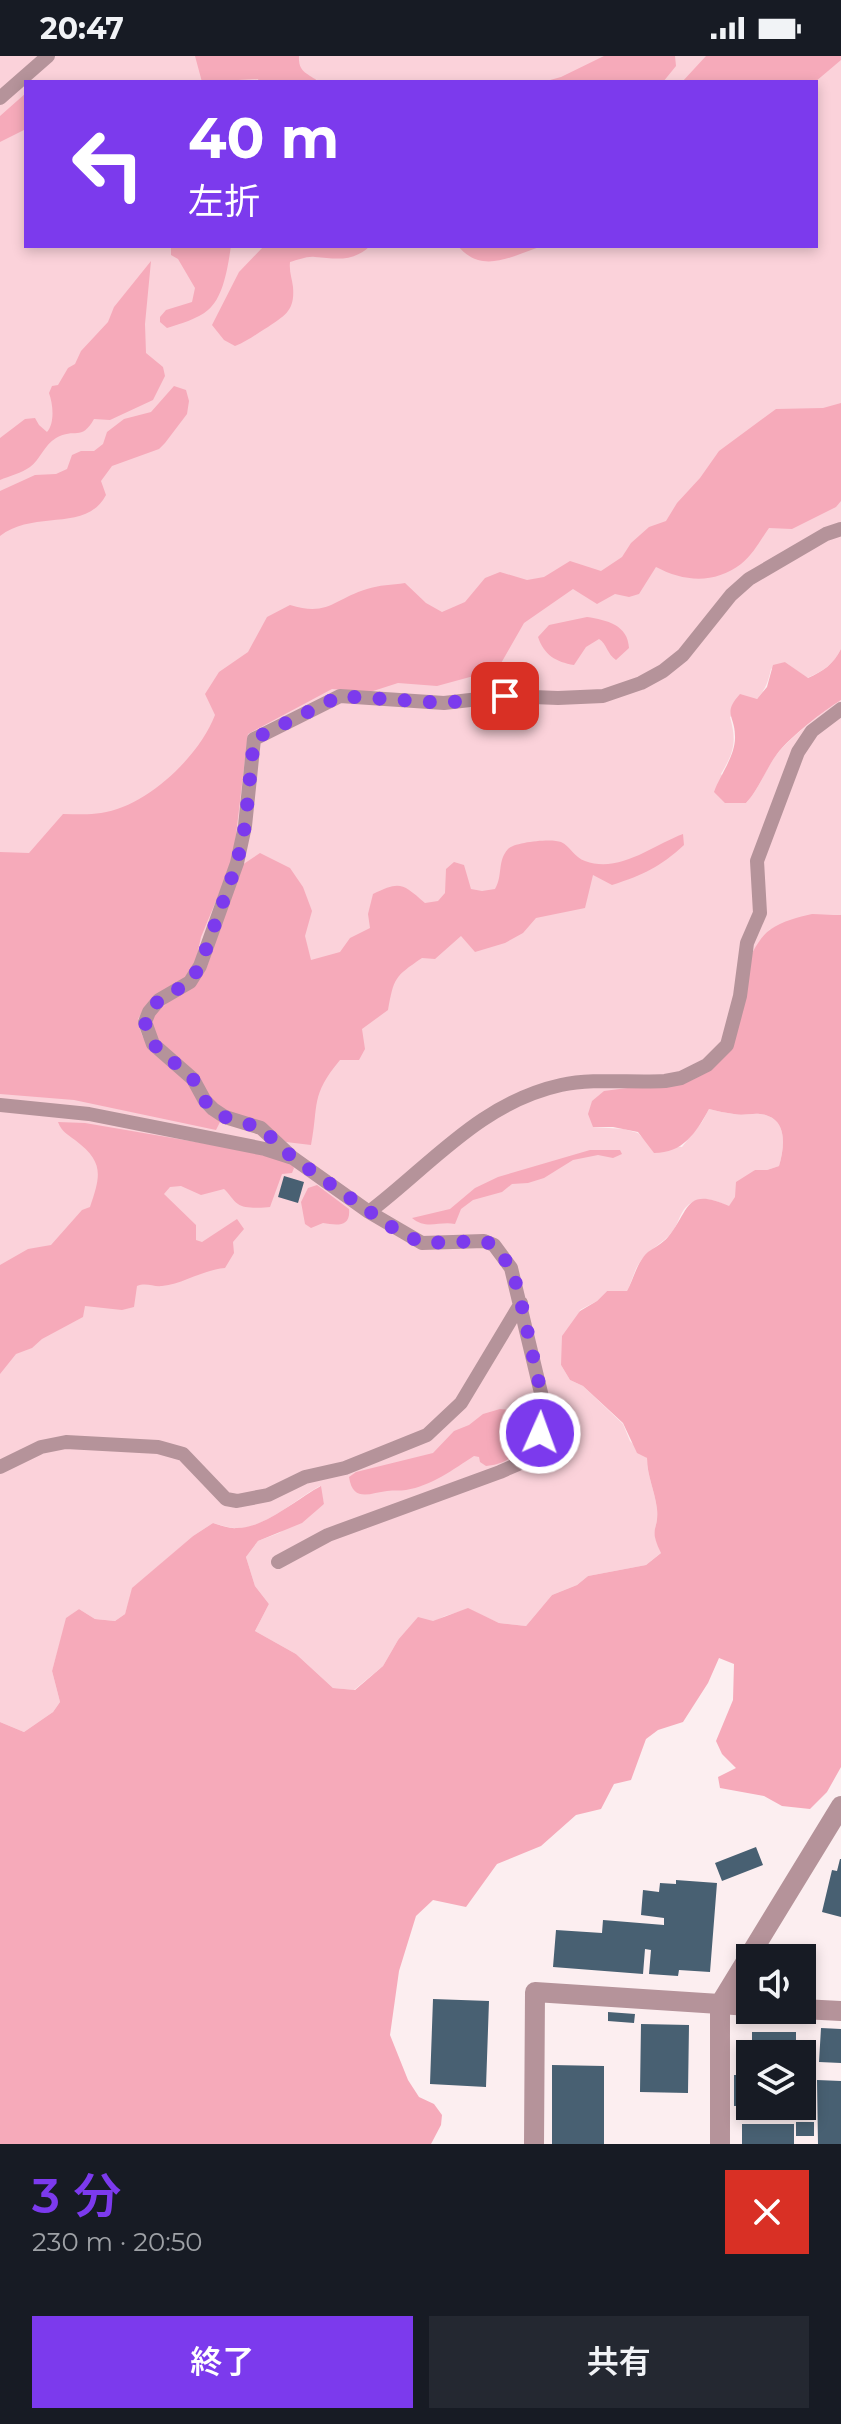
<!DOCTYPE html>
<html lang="ja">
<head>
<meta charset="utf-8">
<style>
	:root { --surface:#171b24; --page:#242831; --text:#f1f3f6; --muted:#9ea1a6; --accent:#7c3aed }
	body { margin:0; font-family:Montserrat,"Noto Sans JP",sans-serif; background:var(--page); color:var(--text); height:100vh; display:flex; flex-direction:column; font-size:30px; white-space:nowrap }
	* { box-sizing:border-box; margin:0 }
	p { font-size:26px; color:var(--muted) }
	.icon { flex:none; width:44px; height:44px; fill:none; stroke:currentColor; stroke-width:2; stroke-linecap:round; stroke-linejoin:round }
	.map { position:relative; height:2088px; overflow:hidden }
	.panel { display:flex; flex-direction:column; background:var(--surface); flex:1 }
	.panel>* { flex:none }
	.top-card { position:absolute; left:24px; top:24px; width:794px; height:168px; border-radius:0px; box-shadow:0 4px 12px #0003; background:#7c3aed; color:#fff; overflow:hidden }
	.buttons { position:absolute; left:736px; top:1888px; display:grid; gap:16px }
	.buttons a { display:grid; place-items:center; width:80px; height:80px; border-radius:0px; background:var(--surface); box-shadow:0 4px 12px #0003; font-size:40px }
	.pin { position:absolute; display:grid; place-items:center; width:68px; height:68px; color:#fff; margin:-34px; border-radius:16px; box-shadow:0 4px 12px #0006 }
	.me { position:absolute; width:88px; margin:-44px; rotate:2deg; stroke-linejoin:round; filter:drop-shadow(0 0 6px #0008) }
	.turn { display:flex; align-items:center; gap:28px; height:168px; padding:0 32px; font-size:36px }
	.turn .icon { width:104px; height:104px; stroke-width:2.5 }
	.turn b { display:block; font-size:56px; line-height:68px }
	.round { display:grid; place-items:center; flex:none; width:84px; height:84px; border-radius:0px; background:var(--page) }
	.overview { display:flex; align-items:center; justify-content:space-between; height:136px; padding:0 32px }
	h1 { font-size:48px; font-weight:600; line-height:60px; color:var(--accent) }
	.cta { display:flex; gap:16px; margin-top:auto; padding:16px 32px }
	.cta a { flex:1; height:92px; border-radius:0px; background:var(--accent); color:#fff; font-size:32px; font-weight:600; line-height:92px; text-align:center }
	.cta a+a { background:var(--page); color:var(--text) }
	.status { display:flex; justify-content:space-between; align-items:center; height:56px; padding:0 40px; background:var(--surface); direction:ltr }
	.status svg { height:22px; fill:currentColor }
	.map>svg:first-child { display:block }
	.green { fill:#fbd2da; fill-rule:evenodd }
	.forest { fill:#f6aaba }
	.building { fill:#486072 }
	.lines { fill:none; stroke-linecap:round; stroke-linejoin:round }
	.lane { stroke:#b5939a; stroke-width:14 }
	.street { stroke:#b5939a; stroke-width:20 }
	.route { stroke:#7c3aed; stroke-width:14; stroke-dasharray:0 25.2 }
</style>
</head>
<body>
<div class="status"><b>20:47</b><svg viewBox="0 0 49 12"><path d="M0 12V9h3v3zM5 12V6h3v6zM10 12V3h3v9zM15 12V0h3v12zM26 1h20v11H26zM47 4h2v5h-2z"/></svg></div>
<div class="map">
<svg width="841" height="2088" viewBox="0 0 841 2088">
	<rect width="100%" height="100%" fill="#fceef0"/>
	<path class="green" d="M0 0H841V593C833 609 823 615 807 622L785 606 771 613C765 642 754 646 730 661 737 686 734 696 721 718L746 747C760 732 765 713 777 698 792 680 822 656 841 644V859C810 857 797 861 769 874L728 995 593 1071 624 1073 638 1077 647 1086 682 1091 702 1066 709 1053C717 1055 726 1057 734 1058 743 1060 752 1057 760 1058 788 1061 785 1090 779 1110L767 1114H755L729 1151C718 1145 705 1140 693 1146 680 1152 680 1166 672 1176 663 1188 648 1193 640 1206 634 1214 632 1226 627 1235H607L597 1245 580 1254 561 1309 570 1324 583 1330 623 1368 630 1385 647 1402C647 1420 655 1435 657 1453 659 1473 648 1474 662 1496L646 1509 588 1520 577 1529 552 1539 526 1570 499 1567 468 1553 445 1560 398 1584 383 1610 354 1634 333 1632 296 1598 255 1575 269 1548 255 1530 246 1501 258 1485 279 1477 324 1448 320 1430C297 1442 267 1471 239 1472 231 1473 221 1469 213 1467L193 1480 133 1532 125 1558 115 1565 95 1563 79 1553 67 1562 52 1615 60 1646 53 1656 24 1676 0 1666ZM26 26H816V190H26Z"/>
	<path class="forest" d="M195 0H299C298 17 308 17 319 26H259L258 23 202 26Z
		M604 0H675L676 10 663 26H543L561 21Z
		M706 0H841V4L815 26H682Z
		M26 37V73L0 86V60Z
		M171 190H231C228 209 224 241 208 254 198 263 179 268 167 272L160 266V261L166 254 192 246 195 232 178 203 171 199Z
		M264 190H370C353 206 337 203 315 201 307 200 298 204 290 206 289 216 292 222 293 231 295 255 285 259 268 271 256 278 248 285 235 290L224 284 212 269 239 216Z
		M458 190H542C512 200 482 219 458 190Z
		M151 205 145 268 146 297 163 311 165 320 153 344 110 364 94 363C81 386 75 371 56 382 44 389 40 404 30 411 22 417 9 420 0 424V382L25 363 35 362 39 369 47 376C55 367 53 348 49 337L52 330 58 329 68 312 75 308 81 295 108 266 114 251Z
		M174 330 186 334 189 345 187 358 165 387 159 393 112 410 101 425 106 439C86 477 35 453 0 480V435L35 419 56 418 67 413 72 399 81 395H94L103 388 107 376 124 363 151 356Z
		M841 347V445L836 451 792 473 769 472C761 483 753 499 741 508 715 528 684 526 656 511L639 538 629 541 615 538 597 548 573 533 524 567 500 609 487 621H470L437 630 398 627 370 636 332 633 248 678 233 804 201 881 195 909 189 921 145 951 138 963C141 995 168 1006 188 1027 195 1035 197 1049 205 1055 211 1060 216 1059 220 1066L216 1074 74 1044 0 1038V796L29 797 63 758C76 758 89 759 101 757 146 751 199 701 215 659L205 638 219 616 248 596 267 561 290 549C328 561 334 543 367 533 379 529 392 529 405 527L426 547 442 556 465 546 485 522 500 516 527 524 544 521 570 505 601 515 622 501 631 487 649 471 666 465 677 447 700 422 719 395 776 353 823 352Z
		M587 561C607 564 628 569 629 592L616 604C607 598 607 588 599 583L586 591 574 609C556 606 544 599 538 581L549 569Z
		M841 593V644C822 656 791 680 777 698 765 714 760 732 746 747H725L714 736C720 719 736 699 735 680 735 659 722 658 740 638L757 643 767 631 773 609 785 606 808 622C823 615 833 609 841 593Z
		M683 778 684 789C660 811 643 819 612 829L593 819 585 852 536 862 523 877 505 887 475 896 461 880 435 903 422 902C394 921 394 922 388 954L362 973 365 993 359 1004H340C310 1040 319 1048 311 1089L286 1086 275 1077 219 1051 151 975 153 959 206 913 242 809 260 797 290 812 303 831 312 855 305 880 311 904 340 896 350 882 370 872 368 858 373 838C400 825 402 827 425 847L438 845 445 837 446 813 454 806 464 809 471 833 482 835 495 833C503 820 497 805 508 793 514 786 552 782 561 786 570 790 575 802 585 805 619 818 653 789 683 778Z
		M812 858 841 859V1711L827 1736 810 1753 782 1750 764 1740 720 1732 718 1721 736 1712 722 1698 716 1685 733 1644 734 1608 719 1602 708 1627 683 1666 658 1674 646 1683 631 1724 614 1728 601 1753 576 1759 541 1790 497 1808 466 1851 433 1844 416 1860 399 1915 390 1979 408 2024 419 2041 434 2048 442 2059 441 2069 431 2088H0V1666L24 1676 53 1656 60 1646 52 1615 66 1562 79 1553 95 1563 115 1565 125 1558 132 1532 193 1480 213 1467C220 1469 230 1473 237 1472 265 1472 298 1442 321 1430L324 1448 302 1467 258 1485 246 1501 255 1530 269 1548 255 1575 296 1598 333 1632 355 1634 383 1610 398 1584 418 1561 433 1565 468 1552 499 1567 526 1570 552 1539 577 1529 588 1520 646 1509 661 1497C648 1471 659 1475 657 1453 655 1435 647 1420 647 1402L637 1397 623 1367 583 1330 570 1324 561 1309 562 1280 580 1255 597 1245 607 1235H627C634 1222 637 1206 648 1196 655 1191 662 1188 668 1181 690 1155 684 1130 729 1150L735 1141 736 1126 755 1114H767L779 1110C785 1090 788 1061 760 1058 752 1057 743 1060 734 1058 726 1057 717 1055 709 1053 696 1077 683 1097 654 1097L638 1076 613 1071H593L588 1058 592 1045 604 1035 627 1032 716 1007C726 974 743 892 771 873 783 865 798 861 812 858Z
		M58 1066 85 1067 261 1097 289 1104 294 1112 292 1117 282 1118 270 1151C263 1152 244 1153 238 1148 232 1144 230 1138 224 1133L201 1139 181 1130 170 1131 164 1138 196 1169V1184L202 1186 237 1163 244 1173 233 1186 234 1197 225 1212C202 1214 183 1228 162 1230 153 1231 146 1226 137 1230L134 1251 122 1254 85 1250 83 1261 42 1283 32 1292 16 1298 0 1318V1209L28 1193 51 1189 82 1154 90 1151C101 1119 104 1106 75 1084 67 1078 62 1076 58 1066Z
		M590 1094H620L622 1098 613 1102 598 1099 573 1104 544 1122 528 1127 512 1128 502 1136 473 1144 461 1153 455 1168C439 1165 426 1174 412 1162L450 1153 475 1132 498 1121Z
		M317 1129 349 1153C351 1172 336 1169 323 1167L311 1172 305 1168 301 1146 308 1132Z
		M500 1353 518 1355 526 1372 527 1385C515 1400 506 1408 486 1410L480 1406 479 1401 474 1400C454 1413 431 1430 406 1434 400 1435 394 1434 387 1435 370 1437 353 1447 349 1421L356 1416 433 1397 454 1375 469 1369 483 1358Z"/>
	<path class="building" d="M284 1120 304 1126 298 1147 278 1141Z
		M756 1791 763 1809 722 1825 715 1807Z
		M840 1803H841V1861L822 1856 832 1814 837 1815Z
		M676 1824 717 1827 710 1916 679 1914 678 1920 649 1918 651 1894 645 1893 643 1918 553 1911 556 1874 602 1877 603 1864 664 1869V1862L641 1859 643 1834 659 1836 660 1827 676 1828Z
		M433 1943 489 1945 486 2031 430 2028Z
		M608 1956 635 1958 634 1967 608 1965Z
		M641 1968 689 1969 688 2037 640 2036Z
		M821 1972 841 1973V2007L819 2006Z
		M752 1976H796V1998H750V2011H744L745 1988H752Z
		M552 2009 604 2010V2088H552Z
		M734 2019H750V2050H734Z
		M817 2024 841 2025V2088H818Z
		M802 2048 814 2049V2064H801Z
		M759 2050H795V2057L758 2056Z
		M796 2066H814V2080H796Z
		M742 2068H794V2088H742Z"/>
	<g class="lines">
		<path class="lane" d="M0 42 48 0
			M0 1049 89 1058 265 1093 293 1102 369 1156 422 1187 484 1185 494 1189 511 1212 542 1341 543 1361 540 1377 532 1392 518 1408 500 1416 328 1479 278 1506
			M293 1102 261 1072 225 1061 213 1053 205 1045 193 1023 153 988 145 966 149 956 159 944 190 926 200 910 237 807 245 770 254 683 340 640 444 647 505 640 558 642 603 640 641 627 663 615 683 599 731 539 749 523 826 478 841 473
			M369 1156C431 1109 480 1047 561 1029 594 1022 631 1027 665 1025L681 1022 707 1009 727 989 740 940 747 887 760 857 757 805 798 696 812 675 841 653
			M0 1411 41 1391 66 1386 158 1391 183 1398 226 1443 237 1445 268 1439 305 1421 345 1412 427 1379 461 1347 521 1247"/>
		<path class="street" d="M802 1953 841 1955
			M534 2088 535 1936 750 1950
			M720 2088V1948L841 1750"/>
	</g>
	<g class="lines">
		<path class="route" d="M505 640 444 647 340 640 254 683 245 770 237 807 200 910 190 926 159 944 149 956 145 966 147 975 153 988 193 1023 205 1045 213 1053 225 1061 261 1072 293 1102 396 1174 422 1187 484 1185 494 1189 511 1212 519 1237 542 1341 543 1361 540 1377"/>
	</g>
</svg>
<div class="buttons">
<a><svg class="icon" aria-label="sound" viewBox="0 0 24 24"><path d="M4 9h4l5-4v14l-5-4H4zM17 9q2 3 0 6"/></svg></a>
<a><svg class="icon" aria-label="layers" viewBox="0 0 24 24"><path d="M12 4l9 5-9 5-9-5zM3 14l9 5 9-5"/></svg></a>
</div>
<div class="pin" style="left:505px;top:640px;background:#d93025"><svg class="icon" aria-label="arrive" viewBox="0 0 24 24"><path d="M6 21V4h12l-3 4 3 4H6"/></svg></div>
<svg class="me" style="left:540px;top:1377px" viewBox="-20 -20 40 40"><circle r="17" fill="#7c3aed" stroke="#fff" stroke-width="3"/><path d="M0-11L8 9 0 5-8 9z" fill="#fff"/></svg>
<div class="top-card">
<div class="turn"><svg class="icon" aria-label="left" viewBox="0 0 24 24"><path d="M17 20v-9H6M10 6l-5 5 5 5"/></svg><div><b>40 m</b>左折</div></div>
</div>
</div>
<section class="panel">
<div class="overview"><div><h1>3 分</h1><p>230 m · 20:50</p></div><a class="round" style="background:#d93025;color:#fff"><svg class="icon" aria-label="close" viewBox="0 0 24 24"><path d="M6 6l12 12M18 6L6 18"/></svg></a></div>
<div class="cta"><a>終了</a><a>共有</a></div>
</section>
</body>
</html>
